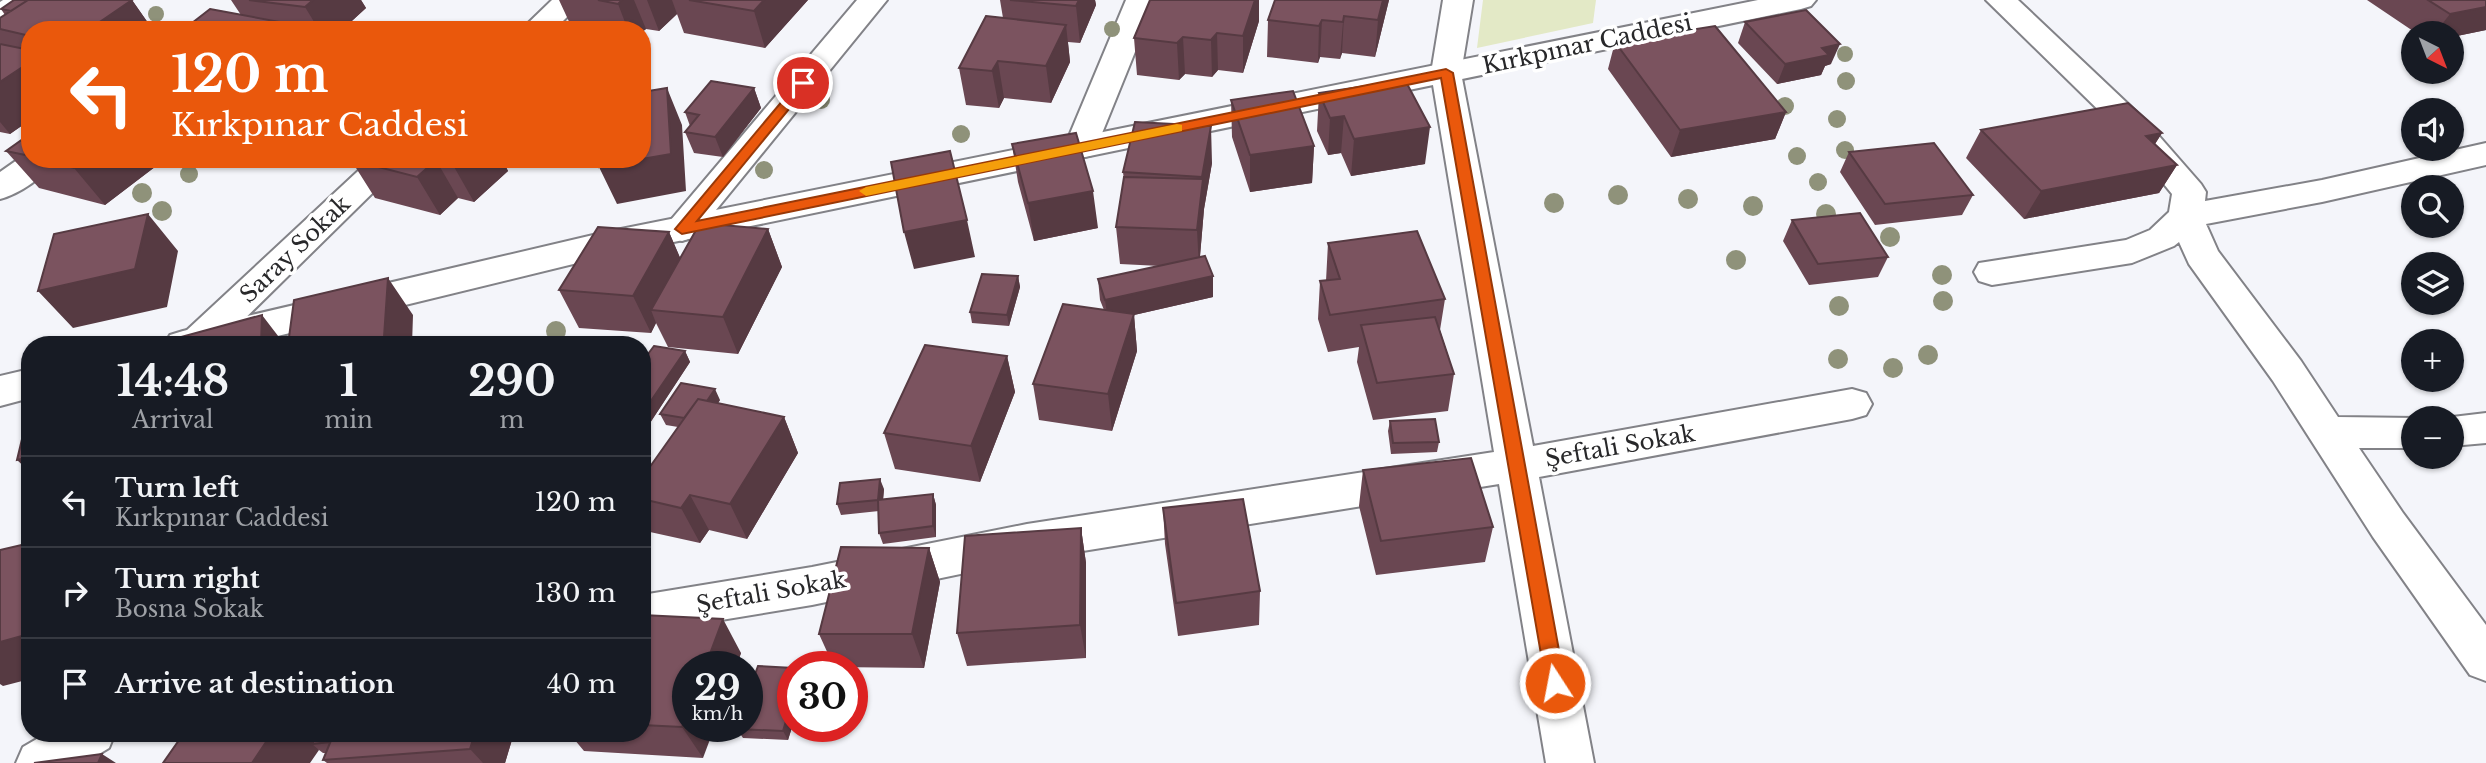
<!DOCTYPE html>
<html lang="en">
<head>
<meta charset="utf-8">
<style>
	:root { --surface:#171b24; --page:#20242c; --text:#f1f3f6; --muted:#9ea1a6; --line:#363941 }
	body { margin:0; font-family:"Libre Baskerville",serif; background:var(--page); color:var(--text); height:100vh; display:flex; flex-direction:column; font-size:26px; white-space:nowrap }
	* { box-sizing:border-box; margin:0 }
	p { font-size:23px; color:var(--muted) }
	.icon { flex:none; width:38px; height:38px; fill:none; stroke:currentColor; stroke-width:2; stroke-linecap:round; stroke-linejoin:round }
	.map { position:relative; flex:1; overflow:hidden }
	.sheet { position:absolute; left:21px; top:336px; width:630px; height:406px; display:flex; flex-direction:column; background:var(--surface); border-radius:28px; box-shadow:0 2px 5px #0004 }
	.sheet>* { flex:none }
	.hud { position:absolute; left:21px; top:21px; width:630px; height:147px; border-radius:28px; box-shadow:0 2px 5px #0004; background:#ea580c; color:#fff; overflow:hidden }
	.needle { width:46px; rotate:138deg }
	.controls { position:absolute; left:2401px; top:21px; display:grid; gap:14px }
	.controls a { display:grid; place-items:center; width:63px; height:63px; border-radius:50%; background:var(--surface); box-shadow:0 2px 5px #0004; font-size:35px }
	.speed { position:absolute; left:672px; top:651px; display:flex; gap:14px; font-size:35px; font-weight:700; text-align:center }
	.speed>* { display:grid; place-content:center; width:91px; height:91px; border-radius:50%; background:var(--surface); box-shadow:0 2px 5px #0004; line-height:1 }
	.speed small { font-size:18px; font-weight:400 }
	.speed .limit { border:10px solid #d22; background:#fff; color:#111 }
	.pin { position:absolute; display:grid; place-items:center; width:60px; height:60px; color:#fff; margin:-30px; border:4px solid #fff; border-radius:50%; box-shadow:0 2px 7px #0007 }
	.me { position:absolute; width:77px; margin:-38px; rotate:349deg; stroke-linejoin:round; filter:drop-shadow(0 0 5px #0008) }
	.turn { display:flex; align-items:center; gap:24px; height:147px; padding:0 35px; font-size:32px }
	.turn .icon { width:91px; height:91px; stroke-width:2.5 }
	.turn b { display:block; font-size:49px; line-height:60px }
	.eta { display:flex; justify-content:space-evenly; align-items:center; height:119px; text-align:center }
	.eta b { font-size:42px; font-weight:800; line-height:49px }
	ul { padding:0; list-style:none }
	li { display:flex; align-items:center; gap:21px; height:91px; padding:0 35px; border-top:2px solid var(--line) }
	li div { flex:1 }
	li b { display:block; font-size:26px }
	li em { font-style:normal }
	.map>svg:first-child { display:block }
	.green { fill:#e3e9c6 }
	.lines { fill:none; stroke-linecap:round; stroke-linejoin:round }
	.minor-casing { stroke:#828287; stroke-width:4 }
	.tertiary-casing { stroke:#828287; stroke-width:4 }
	.minor { fill:#fff; fill-rule:evenodd }
	.tertiary { fill:#fff; fill-rule:evenodd }
	.tree { fill:#8f927a }
	.wall { fill:#6a4752 }
	.shaded-wall { fill:#563a42 }
	.building { fill:#7b535f; stroke:#563a42; stroke-width:2 }
	.route { fill:#ea580c; stroke:#983908; stroke-width:2 }
	.slow { fill:#f59e0b }
	.labels { text-anchor:middle; stroke-width:7; stroke-linejoin:round; paint-order:stroke }
	.street-label { font-size:23px; fill:#28282a; stroke:#fff }
</style>
</head>
<body>
<div class="map">
<svg width="2486" height="763" viewBox="0 0 2486 763">
	<rect width="100%" height="100%" fill="#f4f5fa"/>
	<path class="green" d="M1483 0H1596L1593 23 1477 48Z"/>
	<g class="lines">
		<g class="minor-casing">
			<path id="minor" d="M3 0H36L10 23 0 26V2Z
				M552 0H584L554 30H521Z
				M857 0H887L694 237 682 241 670 237 665 229 670 221Z
				M1126 0H1156L1096 148 1092 155 1080 158 1068 155 1064 148Z
				M1443 0H1473L1461 73 1533 446 1852 389 1866 393 1872 404 1866 415 1852 419 1539 477 1594 763H1546L1499 484 1027 560 812 605 642 633V595L812 567 1027 524 1494 452 1431 73Z
				M1986 0H2018L2145 120 2201 184 2206 192 2205 201 2322 180 2486 143V165L2322 202 2206 224 2218 251 2301 361 2338 417 2415 418 2413 448H2359L2403 513 2486 625V681L2470 675 2373 537 2273 381 2189 264 2179 242 2174 246 2132 263 1992 285 1979 281 1974 272 1979 263 2126 240 2150 230 2169 212 2172 194 2123 134Z
				M30 151V159H56C46 176 19 194 0 199V172Z
				M371 159H407L218 345H182L180 341 186 331Z
				M2486 413V443L2452 446V418H2444Z
				M47 733H115L109 748 84 763H16L23 747Z"/>
		</g>
		<g class="tertiary-casing">
			<path id="tertiary" d="M1758 0H1816L1811 6 1801 9 606 256 241 345H164L170 335 183 331 606 232Z
				M30 369V398L0 406V376Z"/>
		</g>
		<use href="#minor" class="minor"/>
		<use href="#tertiary" class="tertiary"/>
	</g>
	<g class="tree">
		<circle cx="156" cy="14" r="8"/>
		<circle cx="1112" cy="29" r="8"/>
		<circle cx="1845" cy="54" r="8"/>
		<circle cx="1846" cy="81" r="9"/>
		<circle cx="821" cy="100" r="9"/>
		<circle cx="1785" cy="106" r="9"/>
		<circle cx="1837" cy="119" r="9"/>
		<circle cx="961" cy="134" r="9"/>
		<circle cx="1845" cy="150" r="9"/>
		<circle cx="1797" cy="156" r="9"/>
		<circle cx="764" cy="170" r="9"/>
		<circle cx="189" cy="174" r="9"/>
		<circle cx="1818" cy="182" r="9"/>
		<circle cx="142" cy="193" r="10"/>
		<circle cx="1618" cy="195" r="10"/>
		<circle cx="1688" cy="199" r="10"/>
		<circle cx="1554" cy="203" r="10"/>
		<circle cx="1753" cy="206" r="10"/>
		<circle cx="162" cy="211" r="10"/>
		<circle cx="1826" cy="214" r="10"/>
		<circle cx="1890" cy="237" r="10"/>
		<circle cx="1736" cy="260" r="10"/>
		<circle cx="1942" cy="275" r="10"/>
		<circle cx="1943" cy="301" r="10"/>
		<circle cx="1839" cy="306" r="10"/>
		<circle cx="556" cy="331" r="10"/>
		<circle cx="1928" cy="355" r="10"/>
		<circle cx="1838" cy="359" r="10"/>
		<circle cx="1893" cy="368" r="10"/>
	</g>
	<path class="wall" d="M132 0 153 30H30V120L10 134 0 132V44H1L0 43V18L5 15 1 9Z
		M231 0H361L366 8 342 30H183L241 15Z
		M559 0H808L765 48 684 33 677 14 659 31 646 29 642 32V30H579L572 28Z
		M1000 0H1095L1096 5 1080 43 1068 42 1070 62 1051 103 1004 98 999 108 966 105 959 68 1003 18Z
		M1275 0H1389L1375 57 1342 53 1340 59 1320 57 1318 63 1267 57 1268 20Z
		M2367 0H2486V30L2452 37V33H2416Z
		M1259 21 1243 73 1218 70 1212 77 1185 74 1179 80 1137 75 1134 38Z
		M1745 22 1831 64 1825 66 1821 75 1777 84 1738 43Z
		M1615 42 1786 112 1775 139 1671 157 1608 69Z
		M754 88 761 108 723 157 694 153 685 132 690 126 685 112Z
		M1319 93 1425 164 1351 176 1341 153 1328 155 1317 131Z
		M1231 100 1314 146 1312 183 1250 192 1232 137Z
		M1981 130 2162 133 2155 144 2177 165 2159 193 2024 219 1966 158Z
		M30 134V159H163L164 160 105 205 39 188 6 151Z
		M1012 144 1098 228 1034 241 1018 182Z
		M1849 152 1973 195 1962 215 1875 225 1840 172Z
		M352 159H502L508 171 474 202 458 198 440 215 375 198 351 160Z
		M1212 163 1204 209 1200 257 1213 297 1134 315 1137 351 1112 431 1039 420 1033 384 1104 310 1100 300 1098 279 1160 266 1120 264 1116 227 1124 181 1123 172Z
		M1792 220 1888 257 1878 277 1809 285 1783 241Z
		M768 229 782 267 738 354 668 347 656 323 651 333 579 328 559 290 669 232 680 258Z
		M1328 243 1445 299 1440 330 1454 374 1448 411 1373 420 1357 362 1359 347 1328 352 1318 319 1320 281H1326Z
		M1018 276 1020 287 1009 326 972 323 970 312Z
		M685 351 690 362 648 426 642 425V362Z
		M1007 356 1015 392 980 482 895 469 884 433Z
		M720 400 718 403 784 417 798 453 747 539 709 530 700 543 650 532 642 519V478L678 427 666 425 660 414Z
		M1390 421 1439 442 1437 452 1391 454 1388 431Z
		M1363 470 1493 527 1485 562 1376 575 1359 506Z
		M884 489 883 500 933 494 936 505V537L883 544 879 533V511L841 515 837 504Z
		M1163 508 1260 591 1259 625 1178 636 1165 544Z
		M1081 528 1086 563V658L967 666 957 633Z
		M929 548 940 582 924 668 834 667 819 634Z
		M642 615 741 653 736 667H688L703 758 584 751 569 733H642Z
		M793 668V724L788 740 743 738 737 729Z
		M184 733H514L505 763H327L323 760 326 753H323L319 750Z"/>
	<path class="shaded-wall" d="M132 0 153 30H88Z
		M313 0H361L366 8 342 30H319L305 7Z
		M622 0H634L646 29 642 32V30H628L618 4Z
		M647 0H672L677 14 659 31Z
		M764 0H808L765 48 754 11Z
		M1079 0H1095L1096 5 1080 43 1076 6Z
		M1255 0H1259V21L1243 73V36Z
		M1383 0H1389L1375 57 1378 20Z
		M2486 7V30L2452 37V33H2435L2450 14Z
		M1344 16 1342 53 1340 59 1343 22Z
		M1322 20 1320 57 1318 63 1319 26Z
		M285 23 289 30H276Z
		M1066 25 1070 62 1051 103 1046 66Z
		M1217 33 1218 70 1212 77 1211 40Z
		M1183 37 1185 74 1179 80 1177 43Z
		M1840 44 1831 64 1825 66 1821 75 1777 84 1785 64 1822 48Z
		M998 61 1004 98 999 108 992 71Z
		M30 62V120L10 134 0 122V82Z
		M667 88 682 125 686 191 617 204 599 167Z
		M754 88 761 108 723 157 715 137Z
		M1786 112 1775 139 1671 157 1680 130Z
		M1344 116 1341 153 1328 155 1330 118Z
		M1211 126 1212 163 1204 209 1199 267 1197 230 1202 186V177Z
		M1430 127 1425 164 1351 176 1354 139Z
		M2162 133 2144 161 2146 136Z
		M1314 146 1312 183 1250 192V155Z
		M85 159H163L164 160 105 205 74 168Z
		M460 159H502L508 171 474 202 453 165Z
		M436 160 458 198 440 215 417 177Z
		M2177 165 2159 193 2024 219 2041 191Z
		M1093 191 1098 228 1034 241 1028 203Z
		M148 214 178 251 167 307 73 328 38 291Z
		M967 220 975 257 914 269 904 232Z
		M768 229 782 267 738 354 723 317Z
		M669 232 685 269 651 310 656 323 651 333 633 296Z
		M1018 276 1020 287 1009 326 1007 315Z
		M1213 276V297L1134 315 1137 351 1112 431 1108 394V320L1105 300Z
		M388 278 413 315 412 345H353Z
		M262 315 285 345H261Z
		M685 351 690 362 648 426 642 414Z
		M1007 356 1015 392 980 482 971 446Z
		M715 389 720 400 700 431 694 420Z
		M784 417 798 453 747 539 730 504Z
		M30 457V472L17 460Z
		M880 479 884 489 882 511 878 500Z
		M933 494 936 505V537L933 526Z
		M690 495 709 530 700 543 681 508Z
		M1081 528 1086 563V658L1080 625Z
		M929 548 940 582 924 668 912 634Z
		M723 619 741 653 736 667H705Z
		M30 632V679L3 686 0 684V642Z
		M793 698V724L788 740 783 731Z
		M688 711V726H715L703 758 682 727Z
		M272 733H325L312 744 319 750 310 763H252Z
		M475 733H514L505 763H483L470 749Z
		M102 754 116 763H98Z"/>
	<path class="building" d="M14 0H28L11 11 1 9Z
		M28 0H132L88 30H30V36L0 29V18Z
		M249 0H313L305 7Z
		M598 0H622L618 4Z
		M689 0H764L754 11Z
		M1010 0H1079L1076 6Z
		M1150 0H1255L1243 36 1217 33 1211 40 1183 37 1177 43 1134 38Z
		M1275 0H1383L1378 20 1344 16 1343 22 1322 20 1319 26 1268 20Z
		M2428 0H2486V7L2450 14Z
		M210 9 285 23 276 30H183Z
		M1806 10 1840 44 1822 48 1829 55 1785 64 1745 22Z
		M986 16 1066 25 1046 66 998 61 992 71 959 68Z
		M1715 26 1786 112 1680 130 1615 42Z
		M0 44 30 50V62L0 82Z
		M1405 80 1430 127 1354 139 1344 116 1330 118 1319 93Z
		M711 81 754 88 715 137 685 132 699 115 685 112Z
		M667 88 671 154 642 159V92Z
		M1293 91 1314 146 1250 155 1231 100Z
		M2128 103 2162 133 2146 136 2177 165 2041 191 1981 130Z
		M1135 122 1211 126 1202 177 1123 172Z
		M1076 133 1093 191 1028 203 1012 144Z
		M30 134V156L6 151Z
		M1934 143 1973 195 1885 204 1849 152Z
		M950 151 967 220 904 232 891 162Z
		M41 159H85L74 168Z
		M352 159H460L453 165 436 160 417 177 351 160Z
		M599 159H640L599 167Z
		M1124 177 1203 179 1197 230 1116 227Z
		M1860 213 1888 257 1818 264 1792 220Z
		M148 214 135 269 38 291 54 234Z
		M700 223 768 229 723 317 651 310Z
		M598 227 669 232 633 296 559 290Z
		M1417 231 1445 299 1330 315 1320 281 1340 279 1328 243Z
		M1205 256 1213 276 1105 300 1098 279Z
		M982 274 1018 276 1007 315 970 312Z
		M388 278 384 337 353 345H288L294 300Z
		M1063 304 1134 314 1108 394 1033 384Z
		M262 315 261 345H180L181 337Z
		M1435 317 1454 374 1377 383 1361 325Z
		M925 345 1007 356 971 446 884 433Z
		M654 346 685 351 642 414V362Z
		M681 383 715 389 707 401 698 399 684 418 660 414Z
		M698 399 784 417 730 504 690 495 681 508 642 499V478Z
		M30 406V457L17 460Z
		M1435 419 1439 442 1393 443 1390 421Z
		M1471 458 1493 527 1381 541 1363 470Z
		M880 479 878 500 837 504 840 483Z
		M933 494V526L879 533 878 500Z
		M1243 499 1260 591 1176 603 1163 508Z
		M1081 528 1080 625 957 633 965 536Z
		M30 543 29 634 0 642V550Z
		M841 547 929 548 912 634H819Z
		M642 615 723 619 705 667H688V711L682 727 642 725Z
		M758 666 793 668V698L783 731 737 729 738 726H747V697Z
		M184 733H272L252 763H163Z
		M317 733H334L330 742 312 744Z
		M334 733H475L470 749 323 760Z
		M102 754 98 763H34Z"/>
	<path class="route" d="M1446 69 1453 73 1565 683 1562 689 1555 692 1549 689 1546 683 1441 78 682 234 675 229 799 81H808V86L697 221Z"/>
	<path class="slow" d="M1177 124 1182 125V131L866 196 859 191 866 187Z"/>
	<g class="labels">
		<g class="street-label">
			<text transform="translate(1587 44) rotate(-12)" y="8">Kırkpınar Caddesi</text>
			<text transform="translate(295 249) rotate(-44)" y="8">Saray Sokak</text>
			<text transform="translate(1620 446) rotate(-10)" y="8">Şeftali Sokak</text>
			<text transform="translate(771 592) rotate(-10)" y="8">Şeftali Sokak</text>
		</g>
	</g>
</svg>
<div class="controls">
<a><svg class="needle" viewBox="-14 -14 28 28"><path d="M0-13l5 13h-10z" fill="#e53935"/><path d="M0 13l5-13h-10z" fill="#9ea1a6"/></svg></a>
<a><svg class="icon" aria-label="sound" viewBox="0 0 24 24"><path d="M4 9h4l5-4v14l-5-4H4zM17 9q2 3 0 6"/></svg></a>
<a><svg class="icon" aria-label="search" viewBox="0 0 24 24"><circle cx="10" cy="10" r="6"/><path d="M15 15l6 6"/></svg></a>
<a><svg class="icon" aria-label="layers" viewBox="0 0 24 24"><path d="M12 4l9 5-9 5-9-5zM3 14l9 5 9-5"/></svg></a>
<a>+</a>
<a>−</a>
</div>
<div class="speed"><div>29<small>km/h</small></div><div class="limit">30</div></div>
<div class="pin" style="left:803px;top:83px;background:#d93025"><svg class="icon" aria-label="arrive" viewBox="0 0 24 24"><path d="M6 21V4h12l-3 4 3 4H6"/></svg></div>
<svg class="me" style="left:1555px;top:683px" viewBox="-20 -20 40 40"><circle r="17" fill="#ea580c" stroke="#fff" stroke-width="3"/><path d="M0-11L8 9 0 5-8 9z" fill="#fff"/></svg>
<div class="hud">
<div class="turn"><svg class="icon" aria-label="left" viewBox="0 0 24 24"><path d="M17 20v-9H6M10 6l-5 5 5 5"/></svg><div><b>120 m</b>Kırkpınar Caddesi</div></div>
</div>
<section class="sheet">
<div class="eta">
<div><b>14:48</b><p>Arrival</p></div>
<div><b>1</b><p>min</p></div>
<div><b>290</b><p>m</p></div>
</div>
<ul>
<li><svg class="icon" aria-label="left" viewBox="0 0 24 24"><path d="M17 20v-9H6M10 6l-5 5 5 5"/></svg><div><b>Turn left</b><p>Kırkpınar Caddesi</p></div><em>120 m</em></li>
<li><svg class="icon" aria-label="right" viewBox="0 0 24 24"><path d="M7 20v-9h11M14 6l5 5-5 5"/></svg><div><b>Turn right</b><p>Bosna Sokak</p></div><em>130 m</em></li>
<li><svg class="icon" aria-label="arrive" viewBox="0 0 24 24"><path d="M6 21V4h12l-3 4 3 4H6"/></svg><div><b>Arrive at destination</b></div><em>40 m</em></li>
</ul>
</section>
</div>
</body>
</html>
